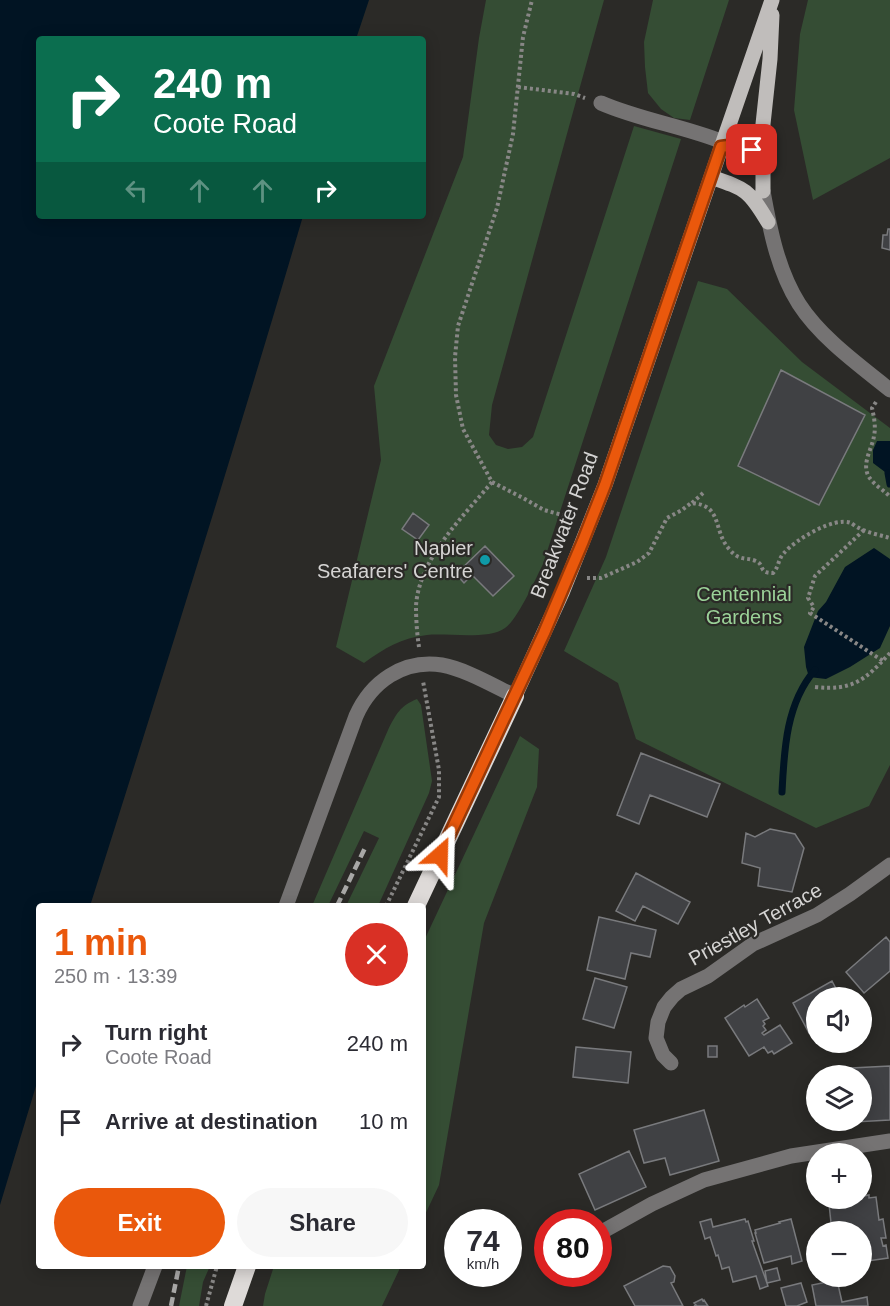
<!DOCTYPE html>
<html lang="en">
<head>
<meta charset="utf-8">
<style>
	:root { --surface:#fff; --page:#f7f7f7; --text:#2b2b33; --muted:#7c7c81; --accent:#ea580c }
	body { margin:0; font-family:Helvetica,sans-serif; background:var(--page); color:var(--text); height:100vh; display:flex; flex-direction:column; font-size:22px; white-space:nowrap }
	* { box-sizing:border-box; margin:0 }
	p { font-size:20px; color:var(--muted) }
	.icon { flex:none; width:33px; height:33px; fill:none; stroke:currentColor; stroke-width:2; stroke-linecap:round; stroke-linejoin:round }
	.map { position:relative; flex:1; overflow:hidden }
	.panel { position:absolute; left:36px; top:903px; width:390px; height:366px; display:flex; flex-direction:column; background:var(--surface); border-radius:6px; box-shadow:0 3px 15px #0003 }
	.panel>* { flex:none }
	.banner { position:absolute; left:36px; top:36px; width:390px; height:183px; border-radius:6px; box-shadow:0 3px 15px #0003; background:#0b6e4f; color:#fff; overflow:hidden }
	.buttons { position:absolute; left:806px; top:987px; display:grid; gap:12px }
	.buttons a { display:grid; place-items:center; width:66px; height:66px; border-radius:50%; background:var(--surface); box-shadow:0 3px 15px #0003; font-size:30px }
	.speed { position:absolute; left:444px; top:1209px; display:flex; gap:12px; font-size:30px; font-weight:700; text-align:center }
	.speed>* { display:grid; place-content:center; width:78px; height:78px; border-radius:50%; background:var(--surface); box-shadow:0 3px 15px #0003; line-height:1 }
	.speed small { font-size:15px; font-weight:400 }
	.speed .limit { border:9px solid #d22; background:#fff; color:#111 }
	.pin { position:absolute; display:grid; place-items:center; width:51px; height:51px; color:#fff; margin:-26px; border-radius:12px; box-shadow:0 3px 9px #0006 }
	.me { position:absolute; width:66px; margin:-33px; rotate:25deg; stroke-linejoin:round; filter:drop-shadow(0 0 4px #0008) }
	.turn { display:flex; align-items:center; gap:21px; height:126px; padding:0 18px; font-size:27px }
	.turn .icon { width:78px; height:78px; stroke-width:2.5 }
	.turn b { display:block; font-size:42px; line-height:51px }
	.lanes { display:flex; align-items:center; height:57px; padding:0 18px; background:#0003; justify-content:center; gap:30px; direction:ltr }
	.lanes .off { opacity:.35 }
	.round { display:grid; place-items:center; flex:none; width:63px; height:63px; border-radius:32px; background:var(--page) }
	.summary { display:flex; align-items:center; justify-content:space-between; height:102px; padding:0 18px }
	h1 { font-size:36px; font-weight:800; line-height:45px; color:var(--accent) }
	.cta { display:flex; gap:12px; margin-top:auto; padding:12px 18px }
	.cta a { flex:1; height:69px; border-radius:36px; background:var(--accent); color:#fff; font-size:24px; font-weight:800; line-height:69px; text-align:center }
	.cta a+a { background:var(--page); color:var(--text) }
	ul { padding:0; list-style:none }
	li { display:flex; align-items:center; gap:18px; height:78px; padding:0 18px }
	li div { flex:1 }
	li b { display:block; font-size:22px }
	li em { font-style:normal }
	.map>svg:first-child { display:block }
	.green { fill:#354d34 }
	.water { fill:#011423 }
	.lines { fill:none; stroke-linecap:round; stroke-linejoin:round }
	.stream { stroke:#011423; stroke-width:7 }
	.building { fill:#404144; stroke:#797a7d; stroke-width:1.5 }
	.path { stroke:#888786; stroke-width:4; stroke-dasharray:3 3; stroke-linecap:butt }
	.minor { stroke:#757373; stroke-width:15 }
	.major { stroke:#c0bdbb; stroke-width:15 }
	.highway { stroke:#dedad8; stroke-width:18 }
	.rail { stroke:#a8a7a6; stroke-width:4.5; stroke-dasharray:9 4.5; stroke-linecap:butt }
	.route-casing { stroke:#983908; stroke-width:15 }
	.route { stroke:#ea580c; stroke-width:10 }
	.culture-dot { fill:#0f9aa8; stroke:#2b2a27; stroke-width:2 }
	.labels { text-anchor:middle; stroke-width:4.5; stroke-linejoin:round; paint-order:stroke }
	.street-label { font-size:20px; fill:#d5d4d3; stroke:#2b2a27 }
	.poi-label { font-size:20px; fill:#d5d4d3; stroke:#2b2a27; text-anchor:end }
	.park-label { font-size:20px; fill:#9bd298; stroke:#2b2a27 }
</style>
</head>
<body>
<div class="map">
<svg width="890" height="1306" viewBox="0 0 890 1306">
	<rect width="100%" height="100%" fill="#2b2a27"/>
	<path class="green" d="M486 0H604L492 405 489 435 496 445 508 449 522 447 533 437 634 126 681 139 543 564C535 580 518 619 505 628 489 640 448 633 427 635 401 638 385 648 364 663L336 647 381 460 374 386 463 157 479 38Z
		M653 0H729L690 120 674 118 661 109 648 93 645 67 644 42Z
		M808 0H890V158L813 200 794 110 800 34Z
		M698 281 727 289 802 362 890 428V765L869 806 816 828 636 739 618 683 564 651 606 557Z
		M417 699 421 705 432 781 429 793 378 906H346L379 838 364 831 328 906H312L388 730C396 714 400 706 417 699Z
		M520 736 539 749 537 787 484 923 439 1185 423 1219V943Z
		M187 1266H210L203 1282 199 1306H179Z
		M274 1266H401L382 1306H263L265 1294Z"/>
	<path class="water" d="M0 0H369L356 39H39V216H303C235 447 163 676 90 906H39V1076L0 1205Z
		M877 441H890V472H885L873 463V450Z
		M874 548 890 559V626L880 648 850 667 826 679 809 677 806 667 804 647 818 611 826 602 845 567Z"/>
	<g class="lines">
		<path class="stream" d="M888 473 890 484
			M782 792C784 751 786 703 815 670"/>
	</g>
	<path class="building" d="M888 229H890V250L882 248 883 235H887Z
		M781 370 865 415 819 505 738 466Z
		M413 513 429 525 418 540 402 529Z
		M485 546 514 576 493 596 472 575 464 583 456 574Z
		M641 753 720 784 707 817 650 795 639 824 617 815Z
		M770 829 795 834 804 848 792 892 758 886 760 868 742 863 746 833 755 837Z
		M636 873 690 902 678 924 643 906 635 921 616 911Z
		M599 917 656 930 650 957 631 953 625 979 587 970Z
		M886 937 890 942V971L864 993 846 972Z
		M595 978 627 987 614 1028 583 1019Z
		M832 981 841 998H816V1029L809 1033 793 1003Z
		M757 999 769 1018 763 1021 765 1024 763 1026 766 1030 762 1033 764 1035 780 1025 792 1043 774 1054 772 1051 768 1053 764 1047 749 1056 725 1018 744 1005 745 1007Z
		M708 1046H717V1057H708Z
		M576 1047 631 1052 628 1083 573 1077Z
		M890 1066V1120L836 1123 835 1120H861V1076H833L832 1069Z
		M704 1110 719 1161 670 1175 665 1158 644 1163 634 1130Z
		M629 1151 646 1187 595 1210 579 1174Z
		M861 1193H863V1196L869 1195V1198L876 1197 879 1220 883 1219 886 1238H881L883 1246 886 1245 888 1258 861 1262V1232H832L829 1204H833L835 1198H861Z
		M711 1219 713 1227 745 1219 746 1222 748 1221 754 1241H752L768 1286 760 1289 756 1276 733 1282 729 1267 722 1269 718 1255 716 1256 710 1237 705 1239 700 1222Z
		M791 1219 802 1261 792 1264 791 1256 764 1263 755 1233H756L755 1230 780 1223 779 1222Z
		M663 1266 670 1267 675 1276 674 1282 671 1283 683 1306H635L624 1286Z
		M777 1268 780 1280 767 1283 765 1271Z
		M837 1280 842 1302 867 1297 868 1306H816L812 1285Z
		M801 1283 807 1302 797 1306H786L781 1288Z
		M702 1299 703 1301 704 1300 708 1306H694L696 1305 694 1303Z"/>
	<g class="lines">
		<path class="path" d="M518 87 574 94 585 98
			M876 402 872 408C874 417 876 427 874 436 872 449 861 464 869 477 874 485 884 490 890 497
			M492 482 523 498 544 510 573 518
			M692 503 703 493
			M864 530 815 576 808 598 814 607 810 613 883 661
			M587 578H601L637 562 649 553 667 518 682 510 691 503C724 505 712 531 730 550 739 561 746 557 756 561 765 565 758 573 773 573 779 567 778 559 784 553 795 540 834 516 851 523 853 524 856 527 859 528 868 533 880 535 890 538
			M419 647C417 634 416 619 416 606 419 558 463 517 492 482L463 429 456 395 455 357 458 326 497 208 513 134 523 37 532 0
			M815 687C853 691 865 680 890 653
			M386 906 439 797V770L423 681
			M206 1306 217 1266"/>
		<path class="minor" d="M601 103C640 120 683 126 723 142
			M763 191C770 230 778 271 799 304 821 338 859 365 890 390
			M286 906 356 716C371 682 403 659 442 665 465 669 494 686 515 696
			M671 1063 663 1055 656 1038 658 1022 664 1007 672 997 681 989 708 976 753 944 817 915 850 894 890 865
			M598 1234 652 1204 704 1180 791 1156 890 1141
			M140 1306 155 1266"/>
		<path class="major" d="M721 147C741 144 753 145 762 166
			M711 177C746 189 749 190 768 222
			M763 191V124L770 59 772 15
			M515 696 562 593 605 485 772 0"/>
		<path class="highway" d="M416 906 515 696
			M233 1306 247 1266"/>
		<path class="rail" d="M337 906 365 848
			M171 1306 179 1266"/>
	</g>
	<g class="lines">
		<g class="route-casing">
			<path id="route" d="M440 855 544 633 583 541 605 485 721 147C733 145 741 145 752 150"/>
		</g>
		<use href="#route" class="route"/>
	</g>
	<circle class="culture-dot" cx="485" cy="560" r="6"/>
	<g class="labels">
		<g class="street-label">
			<text transform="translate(564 525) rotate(-69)" y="7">Breakwater Road</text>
			<text transform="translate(755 924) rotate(-29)" y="7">Priestley Terrace</text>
		</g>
		<g class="poi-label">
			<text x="473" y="555">Napier<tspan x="473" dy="23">Seafarers' Centre</tspan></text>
		</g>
		<g class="park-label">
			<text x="744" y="601">Centennial<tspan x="744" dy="23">Gardens</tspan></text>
		</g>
	</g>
</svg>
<div class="buttons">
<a><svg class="icon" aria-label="sound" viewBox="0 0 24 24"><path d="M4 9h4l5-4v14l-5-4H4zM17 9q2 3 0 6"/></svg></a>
<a><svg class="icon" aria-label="layers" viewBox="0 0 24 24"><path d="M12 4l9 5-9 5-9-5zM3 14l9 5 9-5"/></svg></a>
<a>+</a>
<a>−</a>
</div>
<div class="speed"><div>74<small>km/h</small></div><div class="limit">80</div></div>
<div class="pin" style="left:752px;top:150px;background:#d93025"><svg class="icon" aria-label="arrive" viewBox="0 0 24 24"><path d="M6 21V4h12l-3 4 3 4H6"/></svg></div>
<svg class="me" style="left:440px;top:855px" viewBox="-20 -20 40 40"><path d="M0-17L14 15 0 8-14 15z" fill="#ea580c" stroke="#fff" stroke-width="4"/></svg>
<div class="banner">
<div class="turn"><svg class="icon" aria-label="right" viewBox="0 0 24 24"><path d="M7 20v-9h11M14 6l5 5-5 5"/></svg><div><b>240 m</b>Coote Road</div></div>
<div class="lanes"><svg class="icon off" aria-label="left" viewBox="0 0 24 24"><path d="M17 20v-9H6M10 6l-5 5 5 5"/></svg><svg class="icon off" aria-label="ahead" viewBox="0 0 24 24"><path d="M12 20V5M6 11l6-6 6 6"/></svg><svg class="icon off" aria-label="ahead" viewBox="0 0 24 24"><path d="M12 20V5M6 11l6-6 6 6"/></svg><svg class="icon" aria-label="right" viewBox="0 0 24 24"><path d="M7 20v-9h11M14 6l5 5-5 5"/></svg></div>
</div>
<section class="panel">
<div class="summary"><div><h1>1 min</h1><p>250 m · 13:39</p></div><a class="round" style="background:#d93025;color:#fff"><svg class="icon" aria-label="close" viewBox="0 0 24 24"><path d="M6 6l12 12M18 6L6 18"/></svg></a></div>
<ul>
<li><svg class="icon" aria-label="right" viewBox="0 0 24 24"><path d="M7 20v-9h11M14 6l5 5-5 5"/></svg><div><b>Turn right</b><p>Coote Road</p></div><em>240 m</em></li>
<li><svg class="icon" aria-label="arrive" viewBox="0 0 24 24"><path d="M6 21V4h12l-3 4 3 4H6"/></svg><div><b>Arrive at destination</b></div><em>10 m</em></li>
</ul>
<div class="cta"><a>Exit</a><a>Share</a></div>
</section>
</div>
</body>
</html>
